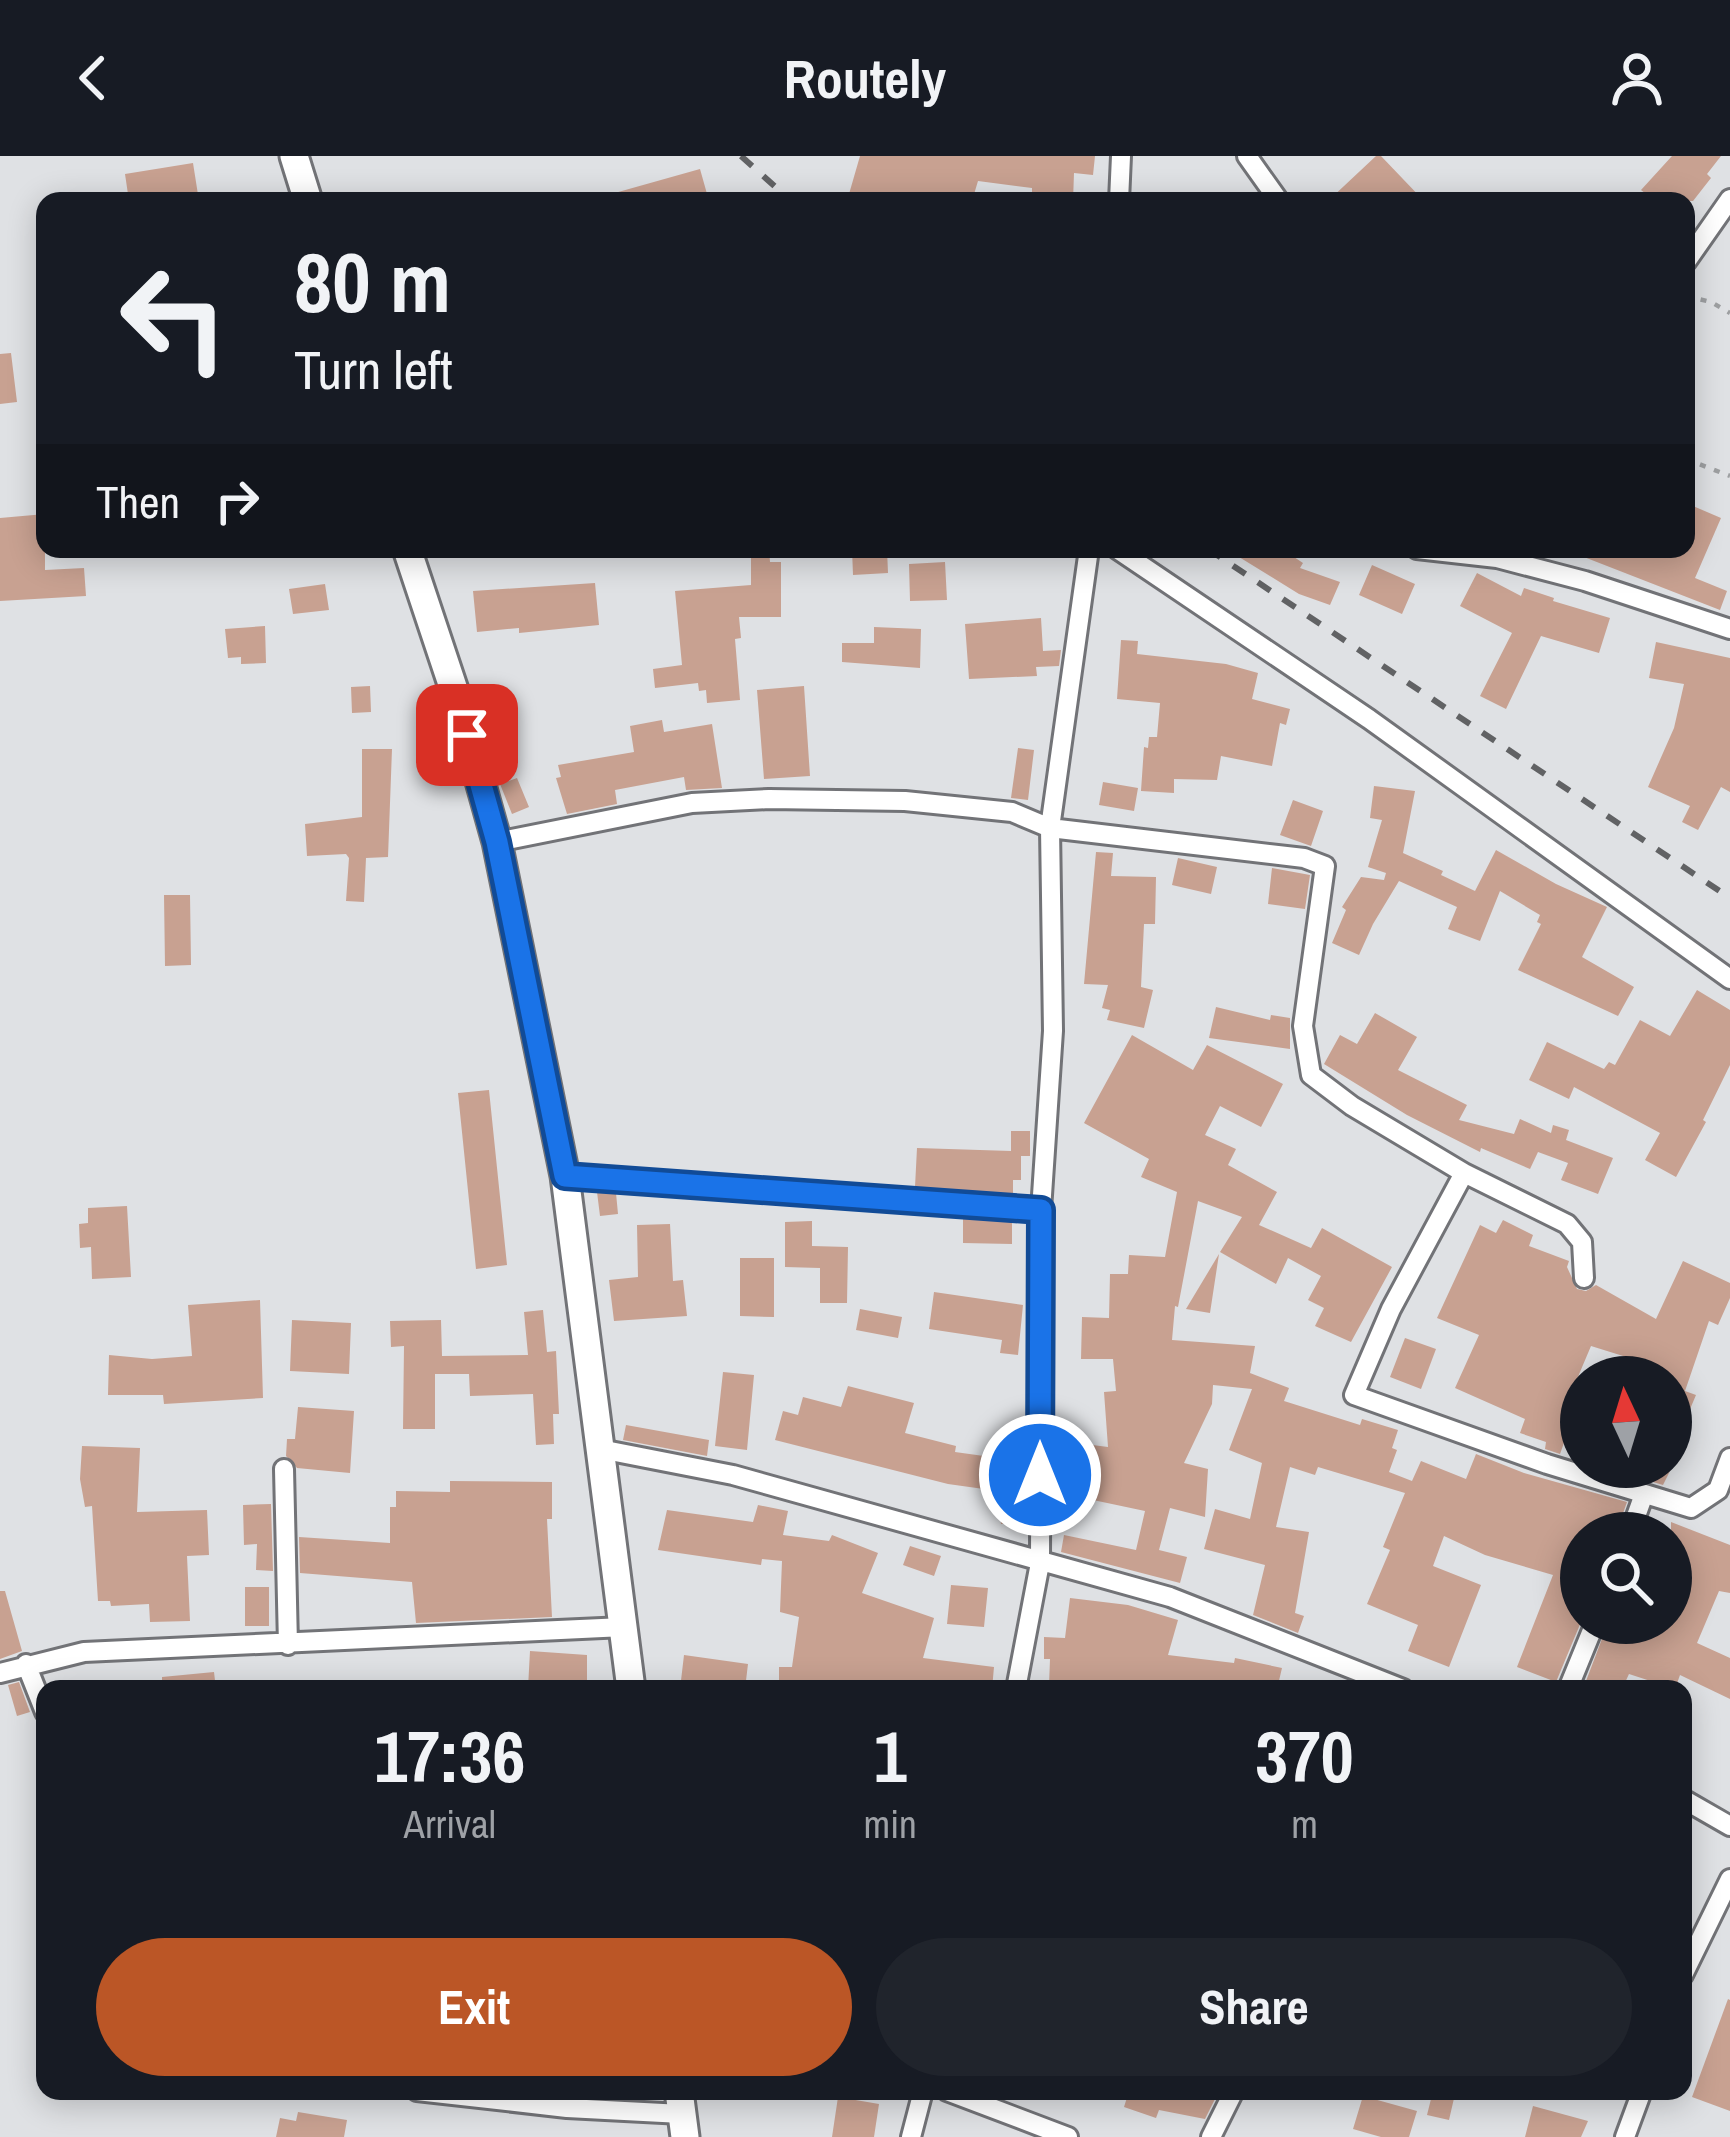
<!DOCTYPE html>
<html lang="en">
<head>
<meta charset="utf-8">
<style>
	:root { --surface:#171b24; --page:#20242c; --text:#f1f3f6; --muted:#9ea1a6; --accent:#bb5626 }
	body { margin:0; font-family:"Archivo Narrow",sans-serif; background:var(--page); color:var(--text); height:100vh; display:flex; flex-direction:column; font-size:45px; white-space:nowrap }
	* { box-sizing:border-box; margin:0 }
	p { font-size:39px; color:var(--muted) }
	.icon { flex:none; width:66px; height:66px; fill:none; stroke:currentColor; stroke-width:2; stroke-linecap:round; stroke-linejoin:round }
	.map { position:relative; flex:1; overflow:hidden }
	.drawer { position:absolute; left:36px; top:1524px; width:1656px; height:420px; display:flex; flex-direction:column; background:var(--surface); border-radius:24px; box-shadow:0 6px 30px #0003 }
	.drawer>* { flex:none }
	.banner { position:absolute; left:36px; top:36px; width:1659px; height:366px; border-radius:24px; box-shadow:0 6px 30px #0003; background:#171b24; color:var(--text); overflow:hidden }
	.needle { width:78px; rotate:356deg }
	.tools { position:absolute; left:1560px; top:1200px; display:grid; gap:24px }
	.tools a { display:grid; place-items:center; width:132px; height:132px; border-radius:50%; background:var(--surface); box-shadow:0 6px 30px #0003; font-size:60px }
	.pin { position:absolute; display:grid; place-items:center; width:102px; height:102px; color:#fff; margin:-51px; border-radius:24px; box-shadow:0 6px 18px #0006 }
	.me { position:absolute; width:132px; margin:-66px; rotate:0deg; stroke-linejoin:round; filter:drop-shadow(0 0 9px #0008) }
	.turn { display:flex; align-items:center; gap:42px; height:252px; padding:0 60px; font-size:54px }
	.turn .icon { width:156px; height:156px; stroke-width:2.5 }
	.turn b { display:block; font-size:84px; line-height:102px }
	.then { display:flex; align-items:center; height:114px; padding:0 60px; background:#0003; gap:24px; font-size:45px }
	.eta { display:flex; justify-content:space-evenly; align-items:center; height:204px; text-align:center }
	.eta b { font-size:72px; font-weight:700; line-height:84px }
	.action { display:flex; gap:24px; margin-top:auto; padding:24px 60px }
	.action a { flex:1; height:138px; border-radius:72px; background:var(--accent); color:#fff; font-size:48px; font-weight:700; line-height:138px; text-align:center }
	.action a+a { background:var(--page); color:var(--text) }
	header { display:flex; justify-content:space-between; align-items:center; height:156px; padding:0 60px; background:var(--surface); font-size:54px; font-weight:700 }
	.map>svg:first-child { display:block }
	.building { fill:#c8a191 }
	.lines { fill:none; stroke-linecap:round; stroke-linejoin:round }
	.street-casing { stroke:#727377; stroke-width:24 }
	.secondary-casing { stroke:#727377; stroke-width:33 }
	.path { stroke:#9d9fa1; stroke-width:4.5; stroke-dasharray:6 9; stroke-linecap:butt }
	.street { stroke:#fff; stroke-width:18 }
	.secondary { stroke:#fff; stroke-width:27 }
	.rail { stroke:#616264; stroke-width:6; stroke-dasharray:15 15; stroke-linecap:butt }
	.route-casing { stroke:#114b97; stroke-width:30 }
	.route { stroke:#1a73e8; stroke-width:21 }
</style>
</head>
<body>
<header><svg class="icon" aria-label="back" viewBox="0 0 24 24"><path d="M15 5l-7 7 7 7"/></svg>Routely<svg class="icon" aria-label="person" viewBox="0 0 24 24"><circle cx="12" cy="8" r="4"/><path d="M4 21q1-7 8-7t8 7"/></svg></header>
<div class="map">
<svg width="1730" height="1981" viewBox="0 0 1730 1981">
	<rect width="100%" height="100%" fill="#dfe1e4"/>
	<path class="building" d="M860 0H1095L1093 19 1074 17 1073 45H1032V32L978 25 972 45H847Z
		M1376 0H1381L1424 45H1328Z
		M1672 0H1721L1707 18 1711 22 1693 45H1655L1641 34Z
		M193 7 199 45H129L125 18Z
		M700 13 709 45H605L604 40Z
		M11 197 17 246 0 248V198Z
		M1686 347 1721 362 1695 422 1727 435 1720 454 1566 394 1686 393Z
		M45 358V414L84 412 86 440 0 445V362Z
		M751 393H769L770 406H781V461H739L741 482 735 483 740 544 707 547 706 534 699 535 698 527 655 532 653 513 682 509 675 435 751 429Z
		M852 393H887L888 417 853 419Z
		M1226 393H1282L1303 407 1300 412 1340 426 1330 449 1299 438Z
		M945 406 947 444 910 445 909 408Z
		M1372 409 1415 428 1402 458 1359 439Z
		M1477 417 1521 440 1524 432 1554 442 1553 445 1610 462 1599 497 1541 480 1506 553 1480 540 1512 477 1460 450Z
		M595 427 599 469 519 477V472L477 476 473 435Z
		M325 428 329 454 293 458 289 433Z
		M1041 462 1043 495 1061 494 1059 510 1036 511 1037 520 969 523 965 468Z
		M265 470 266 507 241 508V501L228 502 225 473Z
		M874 471 921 473 920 512 842 506V487H874Z
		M1121 484 1138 485 1137 498 1226 508 1258 517 1252 543 1290 553 1286 569 1280 567 1272 610 1221 600 1217 624 1174 623V637L1141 635 1144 591 1148 592 1149 581H1157L1160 547 1117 543Z
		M1656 486 1730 502V636L1721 631 1698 674 1682 666 1690 650 1648 631 1674 572 1684 528 1649 522Z
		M370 530 371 556 352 557 351 531Z
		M804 530 810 620 764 623 757 534Z
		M662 564 664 576 712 568 722 632 686 634 684 621 615 634 617 648 567 658 556 622 561 621 558 609 634 596 630 570Z
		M1018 592 1034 594 1028 644 1011 642Z
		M362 593H392L388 701 366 702 364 746 346 745 349 702 346 698 307 700 305 668 362 661Z
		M517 622 529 651 512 658 500 628Z
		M1103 626 1138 632 1134 655 1099 649Z
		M1374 630 1415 635 1403 697 1443 715 1441 719 1475 735 1496 694 1556 728 1607 751 1582 801 1634 831 1618 860 1518 814 1541 768 1537 766 1540 759 1500 735 1480 785 1448 773 1457 751 1399 725 1373 768 1359 799 1332 787 1346 754 1342 751 1361 721 1384 724 1386 717 1368 711 1382 664 1370 662Z
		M1293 644 1323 655 1311 690 1280 679Z
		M1096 696 1113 697 1111 720 1156 721 1155 768H1144L1141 831 1153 834 1144 872 1107 864 1110 854 1102 852 1108 829 1084 828Z
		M1178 702 1217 711 1211 738 1172 729Z
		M1272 712 1310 719 1305 753 1268 748Z
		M164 739H190L191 809 165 810Z
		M1697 834 1730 854V909L1703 964 1706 966 1676 1021 1645 1004 1660 977 1574 931 1569 943 1529 924 1547 886 1604 913 1609 906 1615 909 1640 864 1670 880Z
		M1216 851 1270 864 1271 859 1290 862V893L1209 882Z
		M1375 857 1417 881 1398 914 1467 949 1459 964 1514 978 1520 963 1551 977 1553 969 1569 974 1566 984 1613 1002 1598 1038 1561 1024 1568 1007 1538 996 1530 1013 1481 992 1480 996 1407 959 1324 908 1340 879 1357 888Z
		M1132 879 1193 914 1207 889 1283 928 1261 971 1220 950 1205 979 1236 993 1228 1009 1277 1036 1259 1069 1311 1092 1322 1072 1392 1111 1351 1186 1315 1170 1324 1152 1308 1144 1321 1120 1288 1102 1276 1128 1220 1096 1242 1061 1198 1045 1178 1151 1175 1150 1172 1184 1255 1190 1250 1217 1289 1232 1284 1245 1360 1269 1362 1263 1398 1274 1392 1292 1397 1294 1389 1316 1412 1325 1421 1305 1466 1323 1476 1298 1524 1317 1627 1346 1616 1377H1581V1466L1556 1526 1517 1511 1553 1419 1485 1399 1444 1380 1433 1410 1481 1429 1449 1511 1408 1495 1418 1469 1367 1448 1390 1394 1383 1391 1405 1337 1318 1311 1315 1319 1290 1311 1276 1371 1309 1376 1295 1457 1304 1460 1298 1477 1253 1459 1265 1409 1204 1393 1215 1353 1250 1363 1262 1307 1229 1294 1252 1233 1213 1229 1212 1248 1184 1307 1208 1313 1205 1361 1170 1352 1159 1394 1187 1401 1180 1427 1061 1396 1064 1379 1136 1394 1145 1355 1093 1344 1100 1313 1066 1308 1069 1286 1108 1291 1104 1236 1116 1235 1113 1203H1081L1082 1161 1109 1162 1110 1118H1128L1129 1099 1165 1101 1177 1036 1141 1021 1149 1003 1084 967Z
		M489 934 507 1109 476 1113 458 937Z
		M1011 975H1030V1000H1021V1024H1013V1038L915 1031 917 992 1011 995Z
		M597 1036 616 1037 618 1058 600 1060Z
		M127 1050 131 1121 92 1123 91 1091 80 1092 79 1068 88 1067V1052Z
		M963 1062 1012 1065V1088L963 1087Z
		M1503 1064 1533 1079 1529 1090 1569 1105 1567 1111 1577 1133 1586 1135 1596 1129 1656 1163 1683 1105 1730 1127V1142L1718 1169 1709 1165 1685 1235 1696 1239 1671 1298V1221H1647L1652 1209 1591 1190 1569 1242 1579 1245 1560 1298 1545 1293 1546 1286 1520 1277 1525 1263 1455 1232 1479 1179 1437 1162 1480 1069 1496 1077Z
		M812 1065V1090L848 1091 847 1147H820V1112L785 1111V1066Z
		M670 1068 673 1125 683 1124 687 1160 614 1165 609 1124 638 1121 637 1069Z
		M1219 1098 1210 1157 1186 1153Z
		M740 1102H774V1161L740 1160Z
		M934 1136 1023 1149 1018 1199 1000 1197 1002 1184 929 1173Z
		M260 1144 263 1242 164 1248 163 1239H108L109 1199 152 1203 192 1200 188 1149Z
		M860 1153 902 1161 898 1182 856 1174Z
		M543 1154 547 1196 556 1195 559 1258H553L554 1288 536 1289 533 1238 470 1240 469 1218H435V1273H403L404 1190 391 1191 390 1165 441 1164 442 1200 528 1199 524 1156Z
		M292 1164 351 1167 349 1218 290 1215Z
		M1405 1182 1436 1193 1421 1233 1390 1221Z
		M723 1216 754 1219 747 1294 715 1290Z
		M848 1230 914 1247 905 1277 956 1290 955 1296 1027 1306 1023 1341 1016 1339 1019 1366 1001 1368 998 1335 948 1328 775 1284 783 1255 798 1259 803 1241 841 1251Z
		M298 1251 354 1255 350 1317 297 1312 286 1300 287 1283H295Z
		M626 1269 709 1284 707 1300 623 1284Z
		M82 1290 140 1292 137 1356 207 1354 209 1399 187 1400 190 1465 150 1466 149 1448 111 1450 110 1445H98L92 1350 85 1351 80 1323Z
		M1603 1311H1672L1663 1329Z
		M450 1325 552 1326V1363H547L552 1461 416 1467 412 1426 300 1417 299 1381 390 1387V1351H396V1335L450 1336Z
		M271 1348 273 1415 256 1414 257 1388 244 1389 243 1349Z
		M758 1349 788 1355 783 1379 829 1385 832 1379 878 1397 862 1437 934 1462 923 1502 994 1511 992 1533H779V1511H792L799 1461 780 1456 782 1405 762 1403 761 1409 658 1394 667 1354 753 1366Z
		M1671 1366 1730 1389V1437L1719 1435 1697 1487 1730 1502V1543L1680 1519 1675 1533 1629 1518 1622 1533H1583L1608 1467H1671V1430L1676 1418 1671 1416Z
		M910 1390 941 1400 934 1420 903 1409Z
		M951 1429 988 1432 984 1471 947 1468Z
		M245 1431H269V1470H245Z
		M0 1435H5L22 1495 0 1503Z
		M1070 1442 1128 1449 1178 1464 1168 1499 1234 1507 1235 1502 1282 1512 1277 1533 1049 1530 1050 1503H1044V1481L1065 1482Z
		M530 1495 587 1499V1533L528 1532Z
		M684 1499 748 1508 745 1533H680Z
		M214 1516 216 1533H162V1521Z
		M19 1526 30 1556 17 1560 8 1529Z
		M1728 1843 1730 1844V1955L1692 1941Z
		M1129 1935H1199L1217 1939 1205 1963 1159 1954 1156 1962 1124 1951Z
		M1433 1935 1455 1938 1449 1964 1427 1959Z
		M1363 1940 1417 1955 1409 1981H1381L1353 1973Z
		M838 1941 879 1948 874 1981H832Z
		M1533 1950 1588 1965 1581 1981H1525Z
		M298 1956 347 1964 344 1981H276L280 1962 296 1965Z"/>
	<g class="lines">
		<g class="street-casing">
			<path id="street" d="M1247 0 1279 45
				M1119 45 1121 0
				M1686 106 1730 43
				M1117 393 1369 563 1730 823
				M1417 393 1497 402 1585 425 1730 473
				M497 686 692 647 769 643 905 645 1012 656 1050 672 1304 702 1325 710 1303 870 1311 919 1352 950 1464 1017 1391 1153 1354 1239 1547 1308 1691 1352 1718 1334 1730 1302
				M1464 1017 1567 1068 1582 1086 1584 1122
				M565 1020 1041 1054
				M600 1293 733 1319 1170 1441 1403 1533
				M284 1313 288 1489
				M1630 1377 1644 1338
				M26 1508 45 1556
				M0 1517 84 1496 624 1471
				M1016 1533 1040 1407 1041 1054 1053 875 1050 672 1089 393
				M1568 1533 1595 1467
				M1683 1643 1730 1670
				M1683 1819 1730 1723
				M417 1935 567 1952 682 1958
				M947 1935 1068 1981
				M911 1981 923 1935
				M1211 1981 1234 1935
				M1625 1981 1642 1935"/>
		</g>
		<g class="secondary-casing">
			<path id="secondary" d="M294 0 308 45
				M407 393 457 543 497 686 565 1020 631 1533
				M679 1935 685 1981"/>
		</g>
		<path class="path" d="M1686 140 1711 146 1730 157
			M1686 303 1730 320"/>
		<use href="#street" class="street"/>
		<use href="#secondary" class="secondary"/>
		<path class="rail" d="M741 0 791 45
			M1208 393 1730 742"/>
	</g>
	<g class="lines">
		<g class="route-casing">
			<path id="route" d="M467 579 497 686 565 1020 1041 1054 1040 1319"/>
		</g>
		<use href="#route" class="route"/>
	</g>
</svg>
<div class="tools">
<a><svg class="needle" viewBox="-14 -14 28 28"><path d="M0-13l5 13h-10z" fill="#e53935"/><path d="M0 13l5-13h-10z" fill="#9ea1a6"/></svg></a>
<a><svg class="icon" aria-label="search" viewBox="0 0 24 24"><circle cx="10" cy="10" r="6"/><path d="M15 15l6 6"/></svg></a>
</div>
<div class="pin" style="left:467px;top:579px;background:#d93025"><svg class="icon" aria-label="arrive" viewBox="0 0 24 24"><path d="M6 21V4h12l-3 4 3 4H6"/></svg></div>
<svg class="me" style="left:1040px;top:1319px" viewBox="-20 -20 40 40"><circle r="17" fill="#1a73e8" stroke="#fff" stroke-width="3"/><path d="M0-11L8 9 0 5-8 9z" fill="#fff"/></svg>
<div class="banner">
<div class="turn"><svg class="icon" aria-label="left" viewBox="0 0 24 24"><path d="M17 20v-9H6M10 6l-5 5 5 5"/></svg><div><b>80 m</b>Turn left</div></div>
<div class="then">Then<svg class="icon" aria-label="right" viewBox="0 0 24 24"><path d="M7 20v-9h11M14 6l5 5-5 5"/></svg></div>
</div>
<section class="drawer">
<div class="eta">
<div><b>17:36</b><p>Arrival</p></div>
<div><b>1</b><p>min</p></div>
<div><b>370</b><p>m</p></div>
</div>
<div class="action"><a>Exit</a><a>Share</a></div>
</section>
</div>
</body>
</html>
